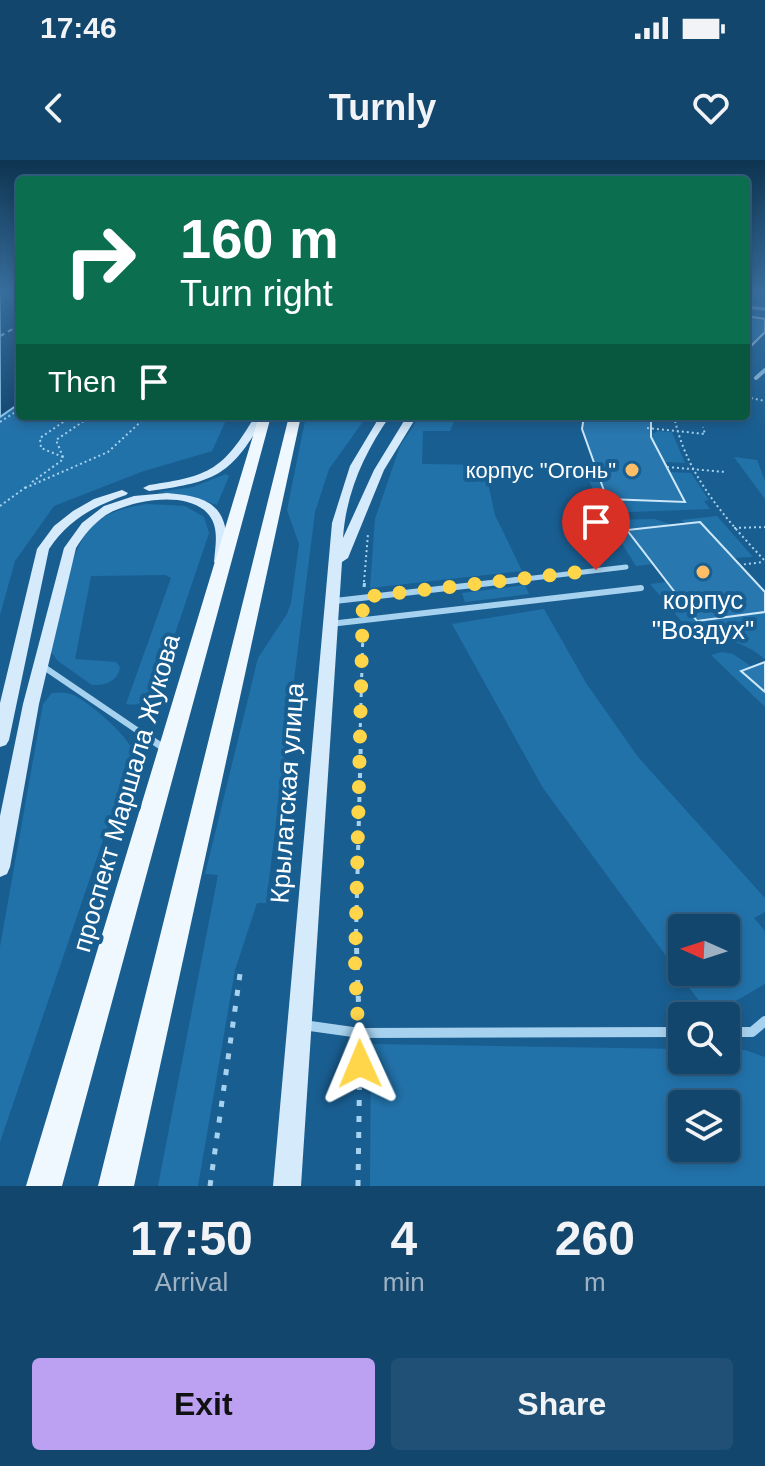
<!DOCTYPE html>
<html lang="en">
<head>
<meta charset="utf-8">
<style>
	:root { --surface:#13466d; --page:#205075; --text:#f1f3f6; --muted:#9db1c2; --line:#325e80; --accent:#bca0f2 }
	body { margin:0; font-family:Arial,sans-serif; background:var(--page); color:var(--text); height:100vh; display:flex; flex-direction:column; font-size:30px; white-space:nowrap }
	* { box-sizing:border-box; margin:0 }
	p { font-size:26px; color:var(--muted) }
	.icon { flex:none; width:44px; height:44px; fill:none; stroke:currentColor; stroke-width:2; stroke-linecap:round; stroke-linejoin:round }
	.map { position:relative; height:1026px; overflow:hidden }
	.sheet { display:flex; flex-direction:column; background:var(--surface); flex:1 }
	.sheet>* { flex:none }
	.banner { position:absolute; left:16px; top:16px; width:734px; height:244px; border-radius:8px; box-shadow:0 4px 12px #0003,0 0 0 2px var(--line); background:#0b6e4f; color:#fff; overflow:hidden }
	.needle { width:52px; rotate:273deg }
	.controls { position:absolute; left:668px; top:754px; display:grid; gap:16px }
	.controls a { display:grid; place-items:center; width:72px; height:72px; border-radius:8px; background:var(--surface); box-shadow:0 4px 12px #0003,0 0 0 2px var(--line); font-size:40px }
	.pin { position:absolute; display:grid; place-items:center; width:68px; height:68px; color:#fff; margin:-82px -34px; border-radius:50% 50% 50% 0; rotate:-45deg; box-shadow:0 0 8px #0007 }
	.pin .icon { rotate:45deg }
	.me { position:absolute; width:88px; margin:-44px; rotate:359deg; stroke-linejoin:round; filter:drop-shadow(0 0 6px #0008) }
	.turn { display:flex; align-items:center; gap:28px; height:168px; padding:0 32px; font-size:36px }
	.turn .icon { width:104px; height:104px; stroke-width:2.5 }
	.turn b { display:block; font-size:56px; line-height:68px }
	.then { display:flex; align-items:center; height:76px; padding:0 32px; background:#0003; gap:16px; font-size:30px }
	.eta { display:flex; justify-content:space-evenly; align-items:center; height:136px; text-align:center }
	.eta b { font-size:48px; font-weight:600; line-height:56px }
	.cta { display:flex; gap:16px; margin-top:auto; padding:16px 32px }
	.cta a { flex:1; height:92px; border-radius:8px; background:var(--accent); color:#111; font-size:32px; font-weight:600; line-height:92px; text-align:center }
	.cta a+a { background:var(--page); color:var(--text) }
	.status { display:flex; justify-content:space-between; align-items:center; height:56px; padding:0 40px; background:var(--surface); direction:ltr }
	.status svg { height:22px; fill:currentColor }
	header { display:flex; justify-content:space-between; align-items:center; height:104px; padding:0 32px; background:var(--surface); font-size:36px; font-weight:600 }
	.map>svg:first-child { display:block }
	.green { fill:#2272aa; fill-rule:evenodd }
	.water { fill:#10456e; stroke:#9acff1; stroke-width:2 }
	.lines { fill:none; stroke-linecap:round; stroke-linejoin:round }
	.ferry { stroke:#b3dbf6; stroke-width:2; stroke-dasharray:5 4; stroke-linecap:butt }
	.building { fill:#2877af; stroke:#cee8fb; stroke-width:2 }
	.path-far3 { stroke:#a7d2ef; stroke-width:2; stroke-dasharray:2 3; stroke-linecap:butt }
	.path-far2 { stroke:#a7d2ef; stroke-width:3; stroke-dasharray:4 6; stroke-linecap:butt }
	.path-far1 { stroke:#a7d2ef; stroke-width:4; stroke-dasharray:5 7; stroke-linecap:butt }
	.path { stroke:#a7d2ef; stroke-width:5; stroke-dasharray:6 10; stroke-linecap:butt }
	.service-far5 { stroke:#a7d2ef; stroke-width:3 }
	.service-far4 { stroke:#a7d2ef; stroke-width:4 }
	.service-far3 { stroke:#a7d2ef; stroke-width:5 }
	.service-far2 { stroke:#a7d2ef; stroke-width:6 }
	.service-far1 { stroke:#a7d2ef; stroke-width:7 }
	.service { stroke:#a7d2ef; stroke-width:10 }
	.secondary { fill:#d5eafb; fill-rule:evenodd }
	.primary { fill:#f0f8ff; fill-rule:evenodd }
	.route { stroke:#ffd54a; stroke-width:14; stroke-dasharray:0 25.2 }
	.poi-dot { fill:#ffbe66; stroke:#195e91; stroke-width:3 }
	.labels { text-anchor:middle; stroke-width:8; stroke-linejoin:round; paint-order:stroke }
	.far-poi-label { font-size:22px; fill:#fff; stroke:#195e91; text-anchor:end }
	.poi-label { font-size:26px; fill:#fff; stroke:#195e91 }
	.street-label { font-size:26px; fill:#fff; stroke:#195e91 }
</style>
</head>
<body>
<div class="status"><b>17:46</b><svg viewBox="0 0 49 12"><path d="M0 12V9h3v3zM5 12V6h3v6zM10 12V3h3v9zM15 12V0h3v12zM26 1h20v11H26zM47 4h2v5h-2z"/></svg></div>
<header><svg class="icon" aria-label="back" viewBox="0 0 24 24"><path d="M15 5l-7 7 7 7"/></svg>Turnly<svg class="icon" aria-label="heart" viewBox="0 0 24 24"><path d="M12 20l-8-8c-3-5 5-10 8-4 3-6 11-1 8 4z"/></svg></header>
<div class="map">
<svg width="765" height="1026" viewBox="0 0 765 1026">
	<rect width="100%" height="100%" fill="#195e91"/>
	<path class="green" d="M20 244V256H228L212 291 141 312 54 346 15 401 0 455V256Z
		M306 256H367L329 309 315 352 266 743H257L235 810 198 1026H158L218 715 205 714 210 694 258 498 287 454 291 443 299 384 287 350Z
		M420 256H457L450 271H423L422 304 484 305 495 355 522 411 370 428 375 359 400 286Z
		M658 271 672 272 685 303 664 302 650 275Z
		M734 297 757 300 765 321V339Z
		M585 312H597L607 339 684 342 669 312 691 313 709 340 704 341 710 349 604 353Z
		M226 314 229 316 217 345 190 336 158 332 193 327Z
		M146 344 185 346 204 357 209 373 155 533C148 543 138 546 126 544L171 418 166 415 91 416 75 499 116 502 120 507C118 521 105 526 92 525L58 501 51 492C59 458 68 386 95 364 109 351 129 347 146 344Z
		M717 356 753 397 733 398 681 360Z
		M655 359 672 365 628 370 653 404 636 406 607 360Z
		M666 422 697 461 765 452V499C745 483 725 476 699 482L650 424Z
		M525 425 529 434 465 442 462 433Z
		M544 449 586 523 638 597 765 738V752L754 758 765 771V824L710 856 543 628 452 464ZM726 768V812H682V768Z
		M722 492 733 494 752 507 742 511 765 532V547L711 495Z
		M52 533C58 533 65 532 71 534 87 540 129 576 133 592L0 982V787L43 544Z
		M371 884 682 889V900H726V889L745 890 765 897V1026H370ZM682 944H726V988H682Z"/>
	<path class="water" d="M0 131H20V243L0 257Z"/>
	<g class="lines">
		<path class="ferry" d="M0 176 20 165"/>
	</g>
	<path class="building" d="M746 156 765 159V172L746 191Z
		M584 256H651V277L685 342 607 339 582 269Z
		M700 362 765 432V452L697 461 627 370Z
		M765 502V532L741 511Z"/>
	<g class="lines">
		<path class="path-far3" d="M746 237 765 241
			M674 256C686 315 725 358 765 401
			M0 262 20 249
			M647 268 705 274 703 267
			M63 297 41 288 40 278 72 256
			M667 307 726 312
			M32 322 61 301 63 297 56 280 91 256
			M25 328 108 292 147 256
			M0 346 26 327
			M734 368 765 367
			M739 405 763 402
			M364 422 368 374"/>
		<path class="path-far2" d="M364 427 365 420
			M360 577 363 470"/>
		<path class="path-far1" d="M356 774 361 575"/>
		<path class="path" d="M356 772 359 858
			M210 1026 240 814
			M358 1026 360 886"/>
		<path class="service-far5" d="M746 147 765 149"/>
		<path class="service-far4" d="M756 218 765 210"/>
		<path class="service-far3" d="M499 422 626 407"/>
		<path class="service-far2" d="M335 441 516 420
			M330 464 641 428
			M41 505 147 577"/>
		<path class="service-far1" d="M144 575 164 588"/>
		<path class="service" d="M303 865 360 873 682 872
			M726 872H752L765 861"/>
		<path class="secondary" d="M255 256H265C231 316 216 322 149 331L143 328 149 325C210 316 223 310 255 256Z
			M380 256H390C364 293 346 333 343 378L374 310 407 256H417L384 310 348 398 342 402 301 1026H273L332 363 350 306Z
			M122 330 128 333 126 335C94 346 68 360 49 389L9 580 6 585 0 587V543L37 389 54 366 73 351 94 339Z
			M167 333C220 337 228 352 228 402L221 406 214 402C215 388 219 371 211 358 193 328 130 340 106 355 93 364 84 375 76 388L39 544 10 707 7 714 0 717V656L23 544 64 388 82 363 104 346 134 336Z"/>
		<path class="primary" d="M259 256H271L62 1026H26Z
			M289 256H301L134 1026H98Z"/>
	</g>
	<linearGradient id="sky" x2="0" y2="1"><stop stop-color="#0e3450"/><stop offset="0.48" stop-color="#386e9d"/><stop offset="1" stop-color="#386e9d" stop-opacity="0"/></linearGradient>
	<rect width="765" height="275" fill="url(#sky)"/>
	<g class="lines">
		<path class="route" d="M360 904 355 808 363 437 596 410"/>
	</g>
	<g class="poi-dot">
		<circle cx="632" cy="310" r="8"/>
		<circle cx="703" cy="412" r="8"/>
	</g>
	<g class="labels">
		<g class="far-poi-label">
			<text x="616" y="318">корпус "Огонь"</text>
		</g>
		<g class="poi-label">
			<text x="703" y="449">корпус<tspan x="703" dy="30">"Воздух"</tspan></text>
		</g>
		<g class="street-label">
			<text transform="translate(126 633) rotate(-74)" y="9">проспект Маршала Жукова</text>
			<text transform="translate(287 633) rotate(-86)" y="9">Крылатская улица</text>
		</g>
	</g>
</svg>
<div class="controls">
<a><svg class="needle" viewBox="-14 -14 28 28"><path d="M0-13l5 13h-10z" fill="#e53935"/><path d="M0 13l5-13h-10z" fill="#9db1c2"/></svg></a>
<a><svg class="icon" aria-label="search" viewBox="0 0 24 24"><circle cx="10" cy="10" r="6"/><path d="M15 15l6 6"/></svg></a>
<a><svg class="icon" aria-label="layers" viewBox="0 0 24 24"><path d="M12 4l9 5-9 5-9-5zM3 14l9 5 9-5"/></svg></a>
</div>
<div class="pin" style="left:596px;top:410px;background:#d93025"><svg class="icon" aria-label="arrive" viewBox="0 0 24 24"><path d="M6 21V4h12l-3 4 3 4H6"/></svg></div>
<svg class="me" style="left:360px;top:904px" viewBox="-20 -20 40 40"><path d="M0-17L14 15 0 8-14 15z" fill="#ffd54a" stroke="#fff" stroke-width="4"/></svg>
<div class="banner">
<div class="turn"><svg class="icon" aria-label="right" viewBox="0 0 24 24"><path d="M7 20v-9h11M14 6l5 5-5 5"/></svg><div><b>160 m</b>Turn right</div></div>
<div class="then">Then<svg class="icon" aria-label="arrive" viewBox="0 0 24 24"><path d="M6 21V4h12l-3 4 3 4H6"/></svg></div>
</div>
</div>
<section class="sheet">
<div class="eta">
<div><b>17:50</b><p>Arrival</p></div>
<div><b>4</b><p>min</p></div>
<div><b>260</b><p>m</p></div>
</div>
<div class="cta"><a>Exit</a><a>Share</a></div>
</section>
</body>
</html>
